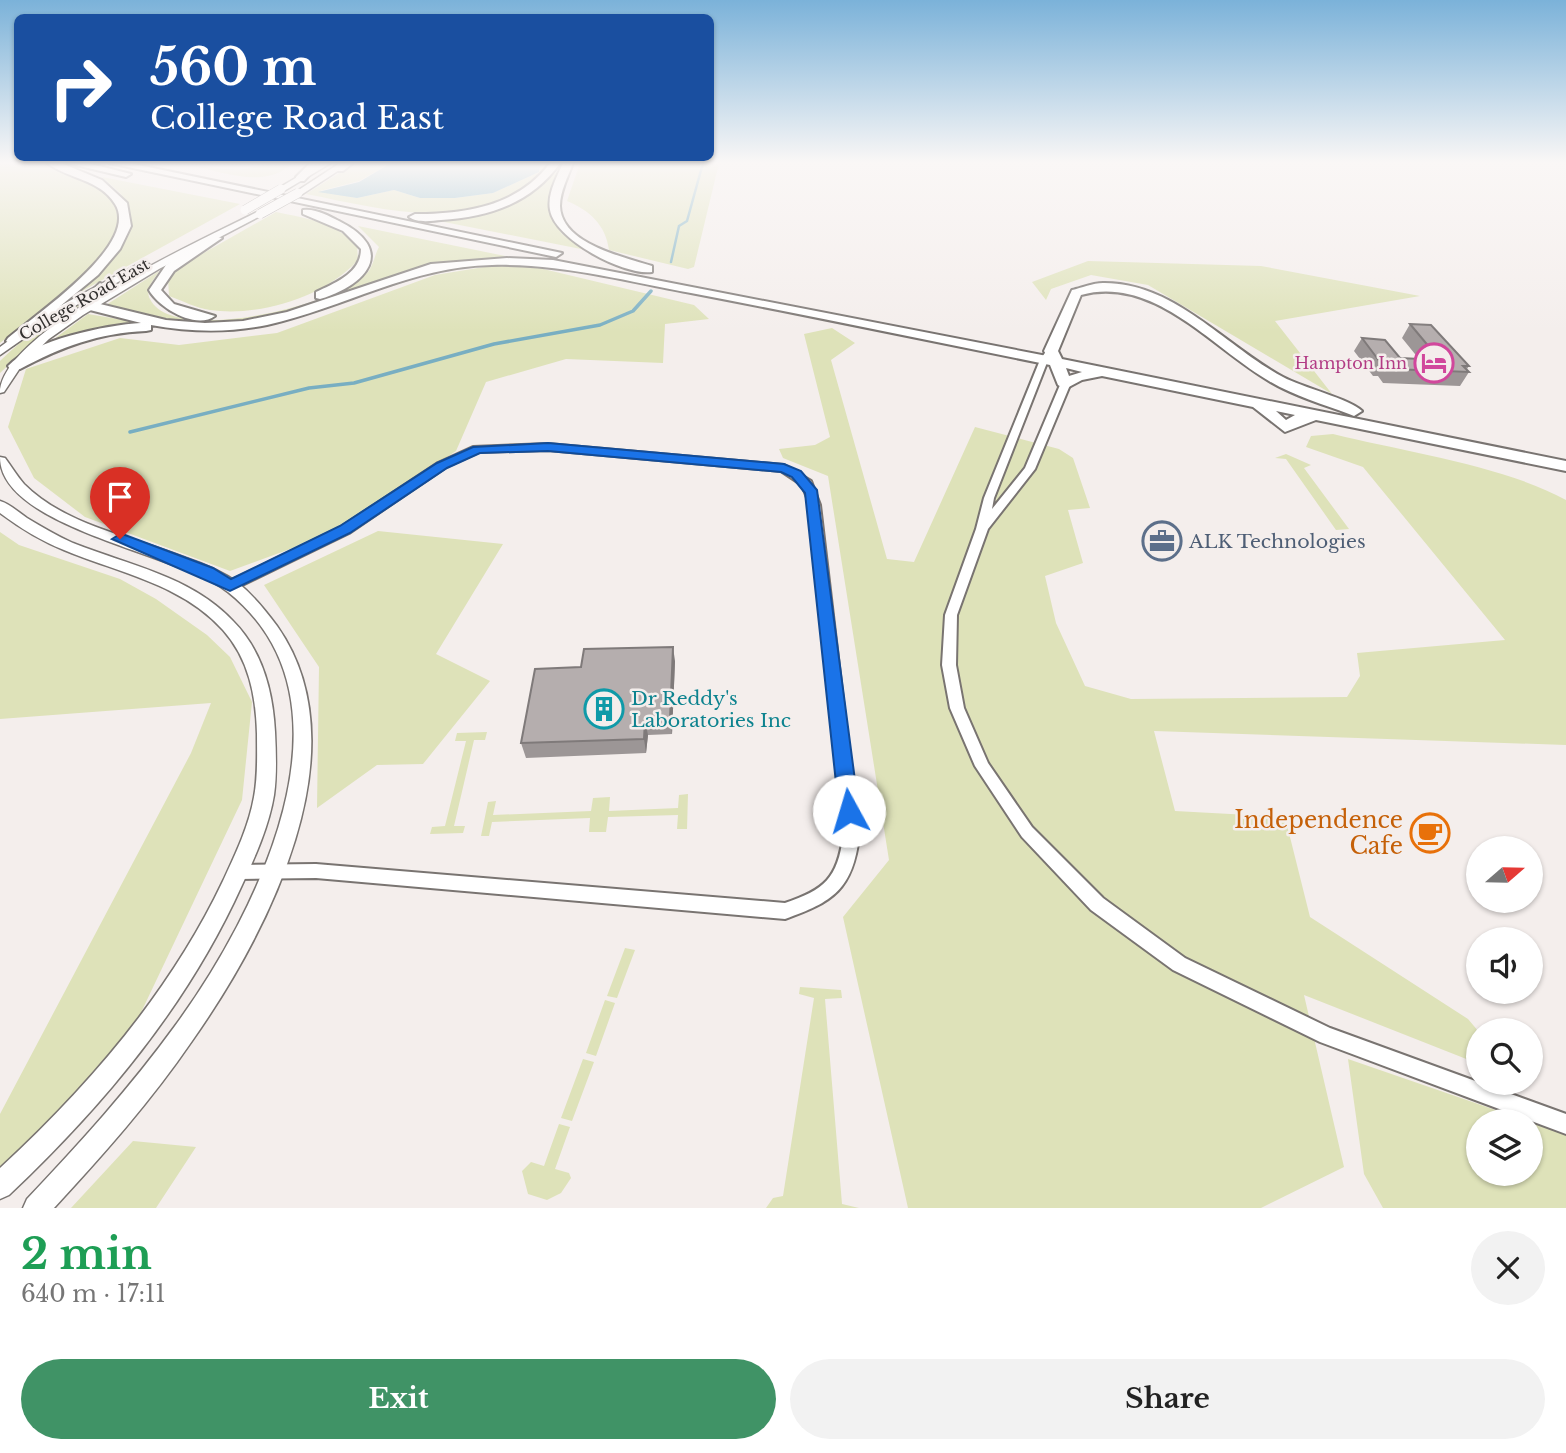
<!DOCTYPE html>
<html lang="en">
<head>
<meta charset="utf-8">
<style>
	:root { --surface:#fff; --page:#f2f2f2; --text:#222; --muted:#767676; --accent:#409366 }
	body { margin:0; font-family:"Libre Baskerville",serif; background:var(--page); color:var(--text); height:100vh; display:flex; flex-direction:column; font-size:26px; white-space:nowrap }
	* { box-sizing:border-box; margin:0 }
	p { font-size:23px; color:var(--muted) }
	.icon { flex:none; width:38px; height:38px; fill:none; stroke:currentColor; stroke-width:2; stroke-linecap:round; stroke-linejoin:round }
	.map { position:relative; height:1208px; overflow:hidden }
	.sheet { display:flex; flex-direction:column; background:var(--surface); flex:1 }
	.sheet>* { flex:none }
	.guide { position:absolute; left:14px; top:14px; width:700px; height:147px; border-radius:10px; box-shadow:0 2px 5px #0004; background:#1a4fa0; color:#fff; overflow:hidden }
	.needle { width:46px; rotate:70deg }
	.buttons { position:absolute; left:1466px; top:836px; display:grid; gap:14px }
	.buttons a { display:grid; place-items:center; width:77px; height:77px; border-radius:50%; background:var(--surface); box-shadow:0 2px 5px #0004; font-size:35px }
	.pin { position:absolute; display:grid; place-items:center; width:60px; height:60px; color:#fff; margin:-72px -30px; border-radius:50% 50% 50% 0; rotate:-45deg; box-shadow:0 0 7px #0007 }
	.pin .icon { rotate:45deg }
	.me { position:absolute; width:77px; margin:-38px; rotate:354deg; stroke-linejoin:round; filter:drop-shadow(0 0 5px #0008) }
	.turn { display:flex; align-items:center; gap:24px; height:147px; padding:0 21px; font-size:32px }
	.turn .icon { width:91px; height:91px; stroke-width:2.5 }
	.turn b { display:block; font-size:49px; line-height:60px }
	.round { display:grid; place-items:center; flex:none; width:74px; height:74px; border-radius:37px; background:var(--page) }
	.overview { display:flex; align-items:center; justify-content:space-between; height:119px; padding:0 21px }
	h1 { font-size:42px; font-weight:800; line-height:52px; color:#1e9e55 }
	.primary-button { display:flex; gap:14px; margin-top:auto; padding:14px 21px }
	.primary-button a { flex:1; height:80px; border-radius:42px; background:var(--accent); color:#fff; font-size:28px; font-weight:800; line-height:80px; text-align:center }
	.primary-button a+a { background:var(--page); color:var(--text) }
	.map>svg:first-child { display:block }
	.green { fill:#dee2b9 }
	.water { fill:#78aec2 }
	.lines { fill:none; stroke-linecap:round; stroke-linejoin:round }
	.stream-far1 { stroke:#78aec2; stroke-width:2.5 }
	.stream { stroke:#78aec2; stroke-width:3.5 }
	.minor-casing { stroke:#797471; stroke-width:4 }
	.tertiary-casing { stroke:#797471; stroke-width:3 }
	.trunk-casing { stroke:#797471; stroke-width:4 }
	.minor { fill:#fff; fill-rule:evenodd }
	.tertiary { fill:#fff; fill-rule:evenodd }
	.trunk { fill:#fff; fill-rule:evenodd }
	.tertiary-bridge-casing { stroke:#797471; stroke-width:10; stroke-linecap:butt }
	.tertiary-bridge { stroke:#fff; stroke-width:9 }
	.wall { fill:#9c9696 }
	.shaded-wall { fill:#7f7a7a }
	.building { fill:#b5aeae; stroke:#7f7a7a; stroke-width:2 }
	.route { fill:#1a73e8; stroke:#114b97; stroke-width:2 }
	.labels { text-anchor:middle; stroke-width:5; stroke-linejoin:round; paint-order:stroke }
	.far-street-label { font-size:16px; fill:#32302f; stroke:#f4eeec }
	.far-hotel-label { font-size:16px; fill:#b23c85; stroke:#f4eeec; text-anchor:end }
	.service-label { font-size:19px; fill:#4e5e75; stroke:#f4eeec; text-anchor:start }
	.culture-label { font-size:19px; fill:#0d838f; stroke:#f4eeec; text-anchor:start }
	.near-food-label { font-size:23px; fill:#c56008; stroke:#f4eeec; text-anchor:end }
</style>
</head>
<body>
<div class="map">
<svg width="1566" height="1208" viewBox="0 0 1566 1208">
	<rect width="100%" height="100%" fill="#f4eeec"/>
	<path class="green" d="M0 163C14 163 29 161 43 163 85 170 145 207 107 255 82 286 32 318 0 343Z
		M273 163H293C266 189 226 173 194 166L238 170Z
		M355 163H391L359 181 320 191 357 198 394 190 420 198H455L493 193 539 172 541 163H551C546 176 536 180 524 188 458 232 378 208 306 194Z
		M580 163H719L694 267 688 269 609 250C606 225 589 210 567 201Z
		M565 165 553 217 562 234 591 251 424 218 516 201 540 186Z
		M102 177 240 204 75 295 113 260 132 227 121 194Z
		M276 212C309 219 332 221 357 245L358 260C325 297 260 317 210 310 196 308 183 301 169 296L168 277 193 259Z
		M358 226 510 257 434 265 302 309 244 322H183L106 305 159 271C156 278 144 288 150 299 172 346 341 305 368 272 373 266 375 254 379 247Z
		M1088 261 1261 266 1420 296 1275 321 1332 394 1148 285 1091 275 1051 289 1046 300 1032 282Z
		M514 262 694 305 709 319 665 324 663 363 566 359 486 382 456 451 331 534 230 571 85 517 34 478 8 427 26 369 120 338 179 345 277 333 435 275Z
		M83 301V307L44 332 0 373V361C25 336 53 318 83 301Z
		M88 314 148 324 101 328 50 342Z
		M832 328 855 343 831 360 887 559 914 562 975 427 1059 449 1073 458 1090 508 1068 510 1083 563 1045 576 1056 623 1085 686 1131 699 1347 697 1360 676 1357 653 1505 640 1363 467 1306 447 1311 436 1333 434C1405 452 1502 465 1566 500V745L1154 731 1175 811 1285 817 1310 917 1468 1019 1479 1032V1064L1304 995 1344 1167 1261 1208H908L843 917 889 860 828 476 783 458 779 449 815 445 830 437 804 334Z
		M1286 454 1311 465 1304 468 1349 529 1336 530 1286 459 1275 458Z
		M378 531 503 544 436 654 490 681 423 764 377 765 317 808 319 667 264 585Z
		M0 532 19 545 120 579 156 599 207 635 230 657 252 702 242 800 127 1042 0 1173V1114L191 753 211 703 0 719Z
		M487 732 485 740H474L454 826H465L463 833 430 834 432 827 445 826 466 741H455L457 733Z
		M688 794 687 829H677L678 815 608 817 606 832H589L590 818 492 822 489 836H481L488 802 496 801 493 815 591 811 593 798 610 797 609 811 678 808 679 795Z
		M625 948 635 950 617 998 607 996Z
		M800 987 841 990 842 998 825 999 842 1204 859 1208H766L773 1198 783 1196 814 998 799 994Z
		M605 1000 615 1003 596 1056 586 1053Z
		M583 1059 594 1062 572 1121 561 1118Z
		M1348 1059 1530 1122H1479V1174H1531V1122L1566 1134V1208H1383L1364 1174Z
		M559 1124 570 1127 555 1169 569 1173 571 1178 561 1193 547 1200 528 1194 522 1171 531 1162 544 1166Z
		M133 1141 196 1147 156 1208H71Z"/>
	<path class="water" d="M391 163H541L539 172 493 193 455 198H420L394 190 357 198 318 192 359 182Z"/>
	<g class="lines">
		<path class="stream-far1" d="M671 262 679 226 687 221 703 163"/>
		<path class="stream" d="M130 432 309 388 354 383 494 344 600 325 633 311 651 291"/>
		<g class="minor-casing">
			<path id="minor" d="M1050 349 1054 352 1048 360 994 498 992 509 1025 468 1060 385 1065 382 1070 385 1035 469 988 529 957 615 956 665 964 708 988 763 1032 827 1103 898 1185 958 1330 1028 1566 1114V1134L1320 1042 1173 970 1091 910 1022 837 975 766 950 708 942 665 945 615 976 529 984 498 1040 360 1047 350Z
				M548 444 784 465 811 481 820 505 859 836C853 889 833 902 785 919L316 878 239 879 233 877 231 872 233 867 239 865 316 864 785 903C824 890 838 878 843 836L810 505 802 485 781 471 548 450 479 452 446 467 349 533 234 589H226L224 586 226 583 341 527 438 463 473 447Z"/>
		</g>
		<g class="tertiary-casing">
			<path id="tertiary" d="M321 163H331L284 191 277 189Z
				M340 163H350L301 195 294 193Z
				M257 212 264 214 159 269 83 315 49 339 22 365 4 392 0 393C0 331 204 239 257 212Z
				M144 261 149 264 147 266 53 318 0 355V347L45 314Z
				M0 457 5 458C11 466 17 476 24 484 66 526 132 536 186 558 204 564 223 572 238 583 253 595 266 611 277 626 364 749 267 934 192 1041 151 1101 103 1155 54 1208H23L27 1199C79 1144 130 1088 175 1026 256 915 366 702 228 592 179 553 0 528 0 457Z
				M0 501C10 504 18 512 27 518 42 527 57 536 73 543 128 565 191 576 233 621 262 650 273 691 275 732 276 753 277 774 274 795 269 826 255 857 242 885 188 1005 104 1105 9 1195L0 1199V1168C89 1086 171 991 223 881 235 855 249 826 254 797 258 776 257 755 257 734 256 696 249 659 223 630 182 584 119 573 64 550 41 541 20 528 0 513Z"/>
		</g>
		<g class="trunk-casing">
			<path id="trunk" d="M47 163H61L102 180 127 203 131 226 120 249 98 275 13 345 6 341 8 338C35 315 141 244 115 204 100 179 68 179 47 163Z
				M67 163H87L131 174 126 177Z
				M109 163H129L562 253 556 257Z
				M310 163H321L304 181H296V177Z
				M341 163H353L343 171H335V167Z
				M550 163H560C532 203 489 217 441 220 431 221 417 223 409 217L415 214C466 214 518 206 550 163Z
				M563 163H573C568 177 560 191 560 206 561 244 624 257 652 266V272C625 276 555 240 550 210 547 194 557 177 563 163Z
				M303 210C315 208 329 216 339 221 397 250 367 285 320 299L316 298V292C335 283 361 273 361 249L343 231 303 214Z
				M212 236 222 238 174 271 161 290 174 304 215 316C196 330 159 308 149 290L166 265Z
				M507 258 553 260 1047 356 1044 351 1072 290C1081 288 1093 283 1103 283 1174 282 1225 346 1283 377 1301 387 1350 399 1362 411L1354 416 1349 414C1322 404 1294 396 1269 381 1212 348 1154 275 1081 295L1058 351 1062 359 1566 461V471L1316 420 1285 432 1253 407 1102 376 1082 380 1065 389 1058 385 1050 365C931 341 811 316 691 293 626 281 559 263 492 265 412 266 344 308 267 325 228 333 190 332 151 325V330L146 331C99 333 61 347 20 369H10L8 366C33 340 106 325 141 323L86 309 82 301 100 283 106 287 96 303 166 320 205 323 243 321 287 312 431 264ZM1066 368 1082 372 1069 376ZM1276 411 1295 415 1286 420Z"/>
		</g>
		<use href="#minor" class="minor"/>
		<use href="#tertiary" class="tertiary"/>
		<use href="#trunk" class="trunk"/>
		<g class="tertiary-bridge-casing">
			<path id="tertiary-bridge" d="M245 210 281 189
				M260 214 298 193"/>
		</g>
		<use href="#tertiary-bridge" class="tertiary-bridge"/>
	</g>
	<path class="wall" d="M1410 324 1469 366 1467 369 1469 372 1460 386 1383 383 1378 376H1373L1354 351 1362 338 1400 358 1419 359 1402 338Z
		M675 661 672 734 648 735 646 753 526 758 521 743 581 667Z"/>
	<path class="shaded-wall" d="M673 647 675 661 672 734 670 719Z
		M645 720 648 735 646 753 644 739Z"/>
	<path class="building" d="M1410 324 1431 325 1469 366H1463L1469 372 1391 369 1386 362H1380L1362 338 1385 340 1400 358 1440 360Z
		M673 647 670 719 645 720 644 739 521 743 535 669 581 667 584 649Z"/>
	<linearGradient id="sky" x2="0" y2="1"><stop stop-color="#7bb2d9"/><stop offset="0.49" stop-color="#faf7f6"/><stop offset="1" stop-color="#faf7f6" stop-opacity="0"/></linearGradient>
	<rect width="1566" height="332" fill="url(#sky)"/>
	<path class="route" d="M548 443 784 464 801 471 817 490 859 811 856 817 849 819 842 817 839 811 805 493 792 477 781 472 548 451 480 453 447 468 350 533 230 591 112 539 120 534 125 535 213 568 231 579 340 526 437 463 473 447Z"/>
	<defs>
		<g id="hotel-ring" transform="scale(2.0125)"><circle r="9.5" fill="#f4eeec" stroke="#d1479c" stroke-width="1.5"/><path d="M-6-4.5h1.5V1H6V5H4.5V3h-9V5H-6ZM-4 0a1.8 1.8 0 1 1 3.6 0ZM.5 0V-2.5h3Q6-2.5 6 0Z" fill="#d1479c"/></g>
		<g id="office-ring" transform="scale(2.0125)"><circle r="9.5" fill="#f4eeec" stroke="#5c6f8a" stroke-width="1.5"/><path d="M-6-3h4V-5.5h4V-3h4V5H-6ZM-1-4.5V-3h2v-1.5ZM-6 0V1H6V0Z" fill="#5c6f8a"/></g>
		<g id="building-ring" transform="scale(2.0125)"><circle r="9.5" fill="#f4eeec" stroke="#0f9aa8" stroke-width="1.5"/><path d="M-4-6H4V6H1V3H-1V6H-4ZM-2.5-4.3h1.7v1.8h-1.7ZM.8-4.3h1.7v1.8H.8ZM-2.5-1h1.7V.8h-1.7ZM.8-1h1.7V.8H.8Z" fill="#0f9aa8"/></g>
		<g id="cafe-ring" transform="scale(2.0125)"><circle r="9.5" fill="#f4eeec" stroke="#e8710a" stroke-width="1.5"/><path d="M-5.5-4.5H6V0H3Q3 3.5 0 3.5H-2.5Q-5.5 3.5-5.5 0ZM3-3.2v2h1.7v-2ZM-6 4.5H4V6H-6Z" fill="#e8710a"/></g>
	</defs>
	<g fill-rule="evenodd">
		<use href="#hotel-ring" x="1434" y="363"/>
		<use href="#office-ring" x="1162" y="541"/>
		<use href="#building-ring" x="604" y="709"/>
		<use href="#cafe-ring" x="1430" y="833"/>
	</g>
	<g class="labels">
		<g class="far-street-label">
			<text transform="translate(84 299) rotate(-30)" y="6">College Road East</text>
		</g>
		<g class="far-hotel-label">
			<text x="1407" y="369">Hampton Inn</text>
		</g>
		<g class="service-label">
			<text x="1189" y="548">ALK Technologies</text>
		</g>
		<g class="culture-label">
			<text x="631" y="705">Dr Reddy's<tspan x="631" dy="22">Laboratories Inc</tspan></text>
		</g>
		<g class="near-food-label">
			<text x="1403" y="828">Independence<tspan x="1403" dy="26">Cafe</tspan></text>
		</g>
	</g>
</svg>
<div class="buttons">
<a><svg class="needle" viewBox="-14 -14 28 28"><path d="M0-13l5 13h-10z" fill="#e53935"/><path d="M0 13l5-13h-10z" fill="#767676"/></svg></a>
<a><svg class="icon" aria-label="sound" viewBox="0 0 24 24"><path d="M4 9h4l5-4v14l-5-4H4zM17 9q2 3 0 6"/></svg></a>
<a><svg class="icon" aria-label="search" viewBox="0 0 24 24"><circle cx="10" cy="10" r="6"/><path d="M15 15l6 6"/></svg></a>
<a><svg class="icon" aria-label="layers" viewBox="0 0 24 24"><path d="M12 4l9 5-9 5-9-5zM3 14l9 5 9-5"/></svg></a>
</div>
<div class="pin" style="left:120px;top:539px;background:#d93025"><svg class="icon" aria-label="arrive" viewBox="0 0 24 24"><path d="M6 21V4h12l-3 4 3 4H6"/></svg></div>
<svg class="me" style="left:849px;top:811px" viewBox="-20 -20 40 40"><circle r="19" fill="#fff"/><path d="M0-13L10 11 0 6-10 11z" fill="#1a73e8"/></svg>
<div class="guide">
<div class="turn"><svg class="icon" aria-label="right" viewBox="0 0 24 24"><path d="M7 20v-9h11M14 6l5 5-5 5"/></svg><div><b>560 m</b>College Road East</div></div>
</div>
</div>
<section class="sheet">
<div class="overview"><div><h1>2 min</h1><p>640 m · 17:11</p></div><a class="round"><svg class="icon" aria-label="close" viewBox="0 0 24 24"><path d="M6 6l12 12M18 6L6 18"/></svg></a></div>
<div class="primary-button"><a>Exit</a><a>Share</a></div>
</section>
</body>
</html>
